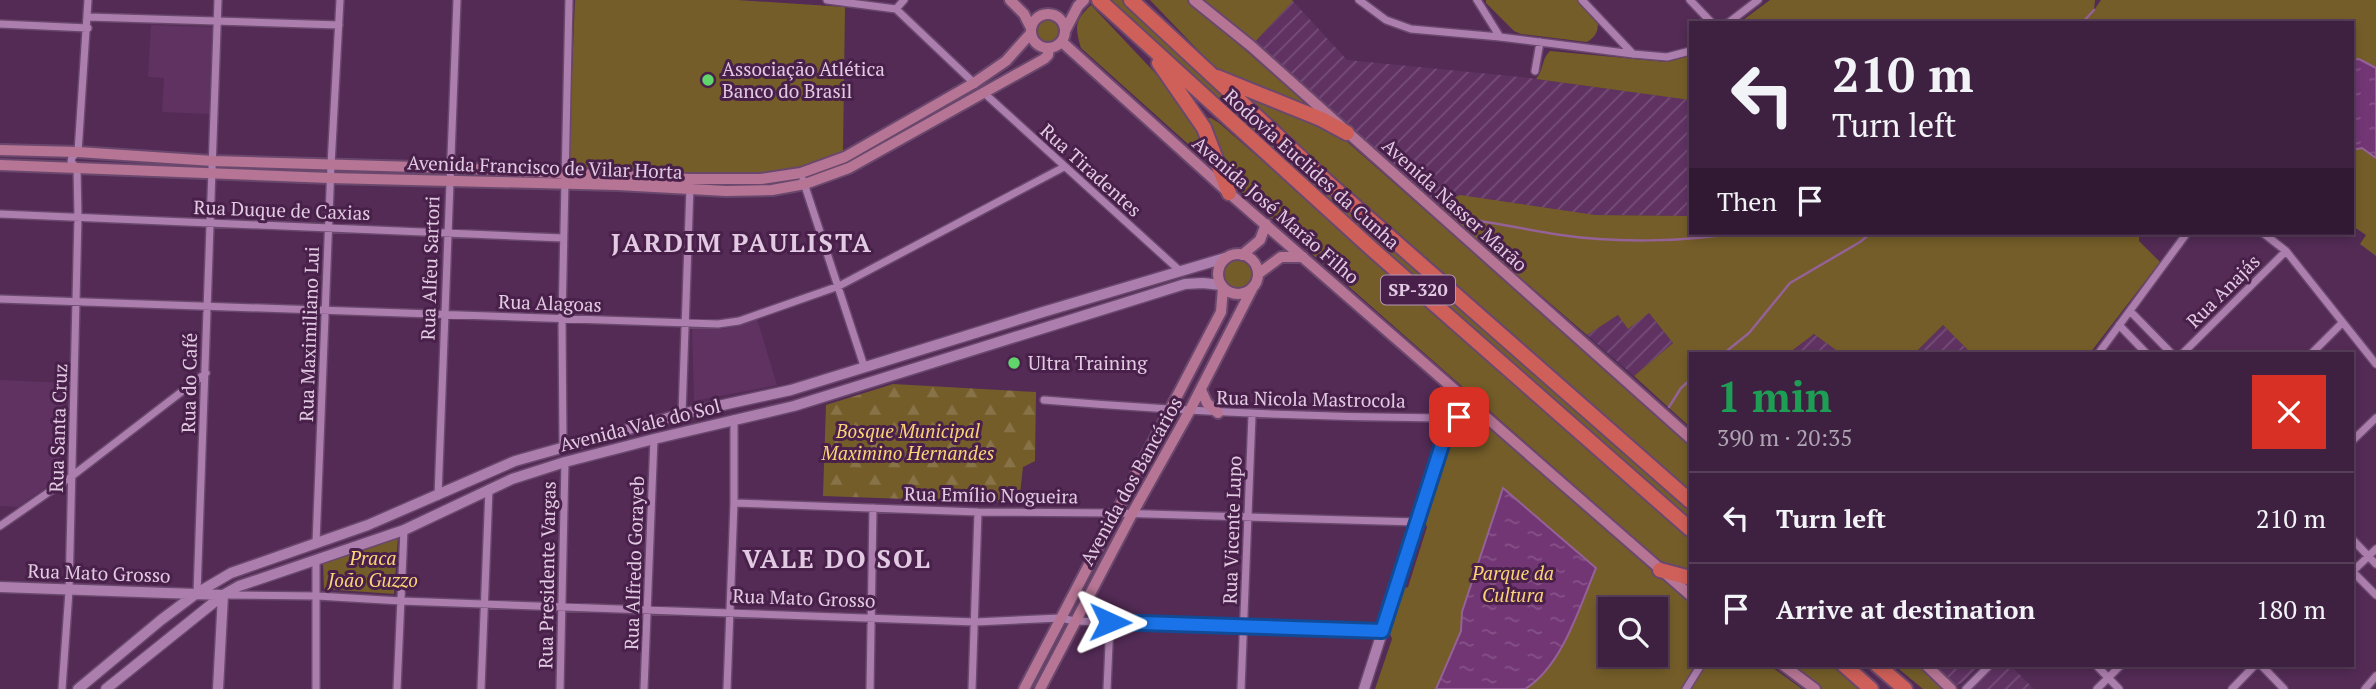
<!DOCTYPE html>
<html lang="en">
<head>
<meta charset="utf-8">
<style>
	:root { --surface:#3e2040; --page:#452847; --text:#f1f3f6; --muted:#ada3b1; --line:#573e59 }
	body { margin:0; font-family:"PT Serif",serif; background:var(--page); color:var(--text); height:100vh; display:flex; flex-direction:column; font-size:26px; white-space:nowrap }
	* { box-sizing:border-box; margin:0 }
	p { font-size:23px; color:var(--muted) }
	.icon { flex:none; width:38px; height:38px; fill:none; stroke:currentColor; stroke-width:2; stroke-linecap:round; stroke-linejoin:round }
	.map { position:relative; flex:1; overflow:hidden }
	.drawer { position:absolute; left:1689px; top:352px; width:665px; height:315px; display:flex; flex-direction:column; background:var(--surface); border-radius:0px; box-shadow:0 4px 10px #0003,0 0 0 2px var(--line) }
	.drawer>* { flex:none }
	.hud { position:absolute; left:1689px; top:21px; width:665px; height:214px; border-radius:0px; box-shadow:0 4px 10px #0003,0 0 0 2px var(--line); background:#3e2040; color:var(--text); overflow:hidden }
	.tools { position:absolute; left:1598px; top:597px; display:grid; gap:14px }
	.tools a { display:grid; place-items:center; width:70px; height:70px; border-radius:0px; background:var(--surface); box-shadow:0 4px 10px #0003,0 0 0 2px var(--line); font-size:35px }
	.pin { position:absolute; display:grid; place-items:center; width:60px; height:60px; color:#fff; margin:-30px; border-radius:14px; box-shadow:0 4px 10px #0006 }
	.me { position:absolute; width:77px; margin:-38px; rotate:91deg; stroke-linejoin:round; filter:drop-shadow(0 0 5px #0008) }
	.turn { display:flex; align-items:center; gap:24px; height:147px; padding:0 28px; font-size:32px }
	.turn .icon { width:91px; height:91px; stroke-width:2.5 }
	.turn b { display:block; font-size:49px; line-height:60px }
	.then { display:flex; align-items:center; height:66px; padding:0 28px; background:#0003; gap:14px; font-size:26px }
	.round { display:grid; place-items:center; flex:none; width:74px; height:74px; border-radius:0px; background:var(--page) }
	.overview { display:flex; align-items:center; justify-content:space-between; height:119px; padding:0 28px }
	h1 { font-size:42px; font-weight:700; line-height:52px; color:#1e9e55 }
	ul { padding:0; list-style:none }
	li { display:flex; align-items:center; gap:21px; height:91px; padding:0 28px; border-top:2px solid var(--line) }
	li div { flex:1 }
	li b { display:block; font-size:26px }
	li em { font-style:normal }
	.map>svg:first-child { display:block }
	.built { fill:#5f3262 }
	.industrial { fill:url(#industrial-furrows) }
	.green { fill:#745d29; fill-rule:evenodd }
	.forest { fill:url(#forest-firs) }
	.water { fill:url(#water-ripples); stroke:#946296; stroke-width:2 }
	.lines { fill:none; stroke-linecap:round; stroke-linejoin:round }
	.stream { stroke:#946296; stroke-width:2.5 }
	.minor-casing { stroke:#6a486d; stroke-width:10 }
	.tertiary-casing { stroke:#6a486d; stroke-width:13 }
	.secondary-casing { stroke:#6a486d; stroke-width:14 }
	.motorway-casing { stroke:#6a486d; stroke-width:18 }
	.minor { stroke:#ac7ead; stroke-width:7 }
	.tertiary { stroke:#ac7ead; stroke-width:10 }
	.secondary { stroke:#b67594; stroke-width:10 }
	.motorway { stroke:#cf6059; stroke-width:14 }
	.route-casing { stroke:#114b97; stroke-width:18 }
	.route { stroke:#1a73e8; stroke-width:12 }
	.poi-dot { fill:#60d56b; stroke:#48204a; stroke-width:2.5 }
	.labels { text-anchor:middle; stroke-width:6; stroke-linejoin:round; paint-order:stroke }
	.shield { fill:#48204a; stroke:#b497b5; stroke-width:2 }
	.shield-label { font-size:18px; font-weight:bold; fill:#e2cae3 }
	.poi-label { font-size:19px; fill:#e2cae3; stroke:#48204a; text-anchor:start }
	.street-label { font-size:19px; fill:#e2cae3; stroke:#48204a }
	.park-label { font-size:19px; font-style:italic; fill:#fcd377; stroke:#48204a }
	.district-label { font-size:26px; font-weight:bold; letter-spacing:2px; fill:#e2cae3; stroke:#48204a }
</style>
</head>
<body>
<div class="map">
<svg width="2376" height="689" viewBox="0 0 2376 689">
	<defs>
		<pattern id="industrial-furrows" width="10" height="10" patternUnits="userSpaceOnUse" patternTransform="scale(1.75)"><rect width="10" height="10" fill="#5f3262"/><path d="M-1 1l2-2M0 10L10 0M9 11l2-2" fill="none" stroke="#764e78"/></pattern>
		<pattern id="forest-firs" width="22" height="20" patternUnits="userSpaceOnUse" patternTransform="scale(1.75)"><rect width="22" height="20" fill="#745d29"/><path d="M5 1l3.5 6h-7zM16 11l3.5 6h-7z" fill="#887348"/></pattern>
		<pattern id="water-ripples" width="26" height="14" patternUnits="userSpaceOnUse" patternTransform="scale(1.75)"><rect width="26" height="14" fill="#723675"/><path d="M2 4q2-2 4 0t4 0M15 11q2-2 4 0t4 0" fill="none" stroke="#865288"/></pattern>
	</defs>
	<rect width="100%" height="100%" fill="#532b55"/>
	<path class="built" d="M151 25 212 27 209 114 162 112 164 78 148 77Z
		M757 319 777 385 694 401 692 329H724Z
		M0 380 66 383 62 476 18 507 0 506Z"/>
	<path class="industrial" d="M1293 1 1347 60 1530 78 1690 100V216L1595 215 1436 205 1253 44Z
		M1649 313 1673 343 1634 376 1587 335 1618 315Z
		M1943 325 1971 353 1915 354Z
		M1814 334 1840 353 1789 354Z
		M1935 665H1981L1962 683 1956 685Z
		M1995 665H2010L2034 689H1971Z"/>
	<path class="green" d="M575 0H737L845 7 843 153 800 169 760 176 568 172Z
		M1106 0H1125L1690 505V523L1409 278Z
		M1150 0H1188L1303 101 1301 104 1219 72Z
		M1202 0H1292L1293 1 1253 44Z
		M1486 0H1577L1598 22C1598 33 1595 37 1587 42L1521 34 1514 31 1486 3Z
		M1770 0H2095L2094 10 2101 0H2376V256L2360 244 2366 235 2354 227 2352 228V23H1739Z
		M1091 5 1193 113 1217 170 1081 48C1075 27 1074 21 1091 5Z
		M1033 31a15 15 0 1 1 30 0a15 15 0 1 1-30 0Z
		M1550 51 1667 62 1690 56V100L1536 79C1544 70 1541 59 1550 51Z
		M1244 92 1329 126 1690 443V490L1293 140 1278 124 1245 96Z
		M1206 118H1211L1219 123 1690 535V575L1673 569 1658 559 1228 180 1205 121Z
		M1460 195 1595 215 1690 216V233H2068L2069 236 2088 233H2139V241L2160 262 2090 353H1971L1943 325 1915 353H1840L1814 334 1789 353 1690 354V427L1634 376 1673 343 1649 313 1628 329 1618 315 1587 335 1436 205Z
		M1221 274a17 17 0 1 1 34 0a17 17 0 1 1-34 0Z
		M1467 423H1477L1488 427 1690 600V665H1697L1682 689H1375L1392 639 1388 629 1400 590 1408 587 1427 527 1423 518 1453 426 1455 424 1461 428ZM1610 609H1656V654H1610Z
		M398 537 394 594 324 589 323 563Z
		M1705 665H1769L1802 689H1689Z
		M1791 665H1831L1858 689H1822Z"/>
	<path class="forest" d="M893 384 1036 392 1035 461 1023 467 1019 503 823 496 826 405Z
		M1894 665H1918L1943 689H1923Z"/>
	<path class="water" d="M2359 59 2376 68V158L2362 148 2352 150V60Z
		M1503 488 1596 568C1580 606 1562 667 1525 689H1436L1461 631 1462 612Z"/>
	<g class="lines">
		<path class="stream" d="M2082 23 2094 10
			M1480 221C1507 225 1534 231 1561 235 1613 243 1685 242 1736 233
			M1723 354 1749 333 1790 283 1860 242 1871 233
			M1669 407 1681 388 1690 380"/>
		<g class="minor-casing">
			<path id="minor" d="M827 0 896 9 975 84
				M1359 0 1386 20 1411 29 1500 37 1633 54 1667 57 1690 51
				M1477 0 1500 37
				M1582 0 1633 54
				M1690 0 1712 23
				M896 9 904 0
				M88 17 339 25
				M1728 23 1758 0
				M0 24 88 28
				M1535 71 1540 42
				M983 92 1179 270
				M803 180 864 366
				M0 214 563 238
				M2263 233 2286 251 2376 364
				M0 299 718 324 739 321 839 286 1064 167
				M2130 311 2172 354
				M2119 325 2147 354
				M2098 354 2187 233
				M2182 354 2286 251
				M2311 354 2342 323
				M1044 400C1176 411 1308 417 1440 418L1449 423
				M682 414 690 187
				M2352 441 2376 418
				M563 446 562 319 569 0
				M438 496 457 0
				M734 503 978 512 1115 513 1416 522
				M0 526 72 476 206 373
				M2352 539 2376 564
				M316 543 331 165 340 0
				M2352 571 2376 595
				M2352 572 2376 549
				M197 593 218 0
				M226 595 317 596 401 601 975 622 1060 618 1075 621 1383 631
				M2096 665 2119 689
				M2261 665 2284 689
				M62 689 69 591 78 217 77 168 71 162 72 157 78 152 88 0
				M316 689V560
				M397 689 404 530
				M481 689 489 489
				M560 689 565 462
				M644 689 654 439
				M727 689 734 503V419
				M870 689 873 508
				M972 689 978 512
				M1107 689 1110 622
				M1241 689 1252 415
				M1686 689 1701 665
				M1966 689 1990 665
				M2097 689 2121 665
				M2232 689 2255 665
				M2365 689 2376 676"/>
		</g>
		<g class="tertiary-casing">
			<path id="tertiary" d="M0 587 223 595 218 689
				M78 689 161 620 197 593 231 573 368 525 515 461 682 414 791 390 1043 312 1225 258
				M106 689 223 595 239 586 404 530 512 479 565 462 654 439 794 406 1185 284 1203 283 1221 285
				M1364 689 1449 423C1461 414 1470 414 1484 417"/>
		</g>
		<g class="secondary-casing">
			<path id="secondary" d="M1010 0 1024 14 1031 28
				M1194 0 1251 46 1690 438
				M1031 31a17 17 0 1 1 34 0a17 17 0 1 1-34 0Z
				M1065 31 1078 6 1084 0
				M1062 42 1229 193 1690 595
				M0 150 78 152 213 161 450 168 690 179H761L801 173 845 157 974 83 1006 61 1031 33
				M0 165 330 178 618 185 726 191 772 190 805 184 849 168 1044 59 1048 55 1049 48
				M1218 274a20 20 0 1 1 40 0a20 20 0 1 1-40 0Z
				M1242 255 1260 240 1266 224
				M1258 274 1281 257H1303
				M1201 390 1207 403 1218 413
				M1783 665 1815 689
				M1926 665 1951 689
				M1024 689 1221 312 1223 288
				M1040 689 1132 514 1189 412 1252 289"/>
		</g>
		<g class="motorway-casing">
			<path id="motorway" d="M1099 0 1372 249 1690 529
				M1131 0 1326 181 1690 501
				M1159 63 1204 128 1229 193
				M1217 77 1321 119 1347 133
				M1660 570 1690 578
				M1844 665 1871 689
				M1877 665 1905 689"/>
		</g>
		<use href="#minor" class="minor"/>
		<use href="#tertiary" class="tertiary"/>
		<use href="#secondary" class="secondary"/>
		<use href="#motorway" class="motorway"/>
	</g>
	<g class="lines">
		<g class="route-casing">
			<path id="route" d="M1110 622 1382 631 1449 423 1459 417"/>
		</g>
		<use href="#route" class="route"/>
	</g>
	<g class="poi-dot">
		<circle cx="708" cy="80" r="7"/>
		<circle cx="1014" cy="363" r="7"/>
	</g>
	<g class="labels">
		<rect class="shield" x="1381" y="275.5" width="74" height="29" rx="5"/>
		<g class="shield-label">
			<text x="1418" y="296">SP-320</text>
		</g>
		<g class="poi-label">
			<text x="722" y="76">Associação Atlética<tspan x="722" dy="22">Banco do Brasil</tspan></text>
			<text x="1028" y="370">Ultra Training</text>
		</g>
		<g class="street-label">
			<text transform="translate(545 167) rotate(2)" y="7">Avenida Francisco de Vilar Horta</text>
			<text transform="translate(1312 169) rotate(42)" y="7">Rodovia Euclides da Cunha</text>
			<text transform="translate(1091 170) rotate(42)" y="7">Rua Tiradentes</text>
			<text transform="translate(1455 205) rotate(42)" y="7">Avenida Nasser Marão</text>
			<text transform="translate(282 210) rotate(2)" y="7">Rua Duque de Caxias</text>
			<text transform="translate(1276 210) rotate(41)" y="7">Avenida José Marão Filho</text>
			<text transform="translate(430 268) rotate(-88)" y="7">Rua Alfeu Sartori</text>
			<text transform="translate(2223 291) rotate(-45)" y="7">Rua Anajás</text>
			<text transform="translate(550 303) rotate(2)" y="7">Rua Alagoas</text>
			<text transform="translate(309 334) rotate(-88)" y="7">Rua Maximiliano Lui</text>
			<text transform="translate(189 383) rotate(-89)" y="7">Rua do Café</text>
			<text transform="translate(1311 399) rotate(1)" y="7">Rua Nicola Mastrocola</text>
			<text transform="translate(640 425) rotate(-14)" y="7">Avenida Vale do Sol</text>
			<text transform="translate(58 428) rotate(-88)" y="7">Rua Santa Cruz</text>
			<text transform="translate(1131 481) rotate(-61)" y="7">Avenida dos Bancários</text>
			<text transform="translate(991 495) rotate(1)" y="7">Rua Emílio Nogueira</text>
			<text transform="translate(1232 530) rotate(-88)" y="7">Rua Vicente Lupo</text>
			<text transform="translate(634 563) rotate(-88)" y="7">Rua Alfredo Gorayeb</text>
			<text transform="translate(99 573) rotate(2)" y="7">Rua Mato Grosso</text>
			<text transform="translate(547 575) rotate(-89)" y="7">Rua Presidente Vargas</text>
			<text transform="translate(804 598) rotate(2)" y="7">Rua Mato Grosso</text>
		</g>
		<g class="park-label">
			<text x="908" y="438">Bosque Municipal<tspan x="908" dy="22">Maximino Hernandes</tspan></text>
			<text x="373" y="565">Praca<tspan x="373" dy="22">João Guzzo</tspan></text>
			<text x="1513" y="580">Parque da<tspan x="1513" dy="22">Cultura</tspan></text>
		</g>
		<g class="district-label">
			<text x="742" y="252">JARDIM PAULISTA</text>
			<text x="837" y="568">VALE DO SOL</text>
		</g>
	</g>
</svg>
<div class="tools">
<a><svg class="icon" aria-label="search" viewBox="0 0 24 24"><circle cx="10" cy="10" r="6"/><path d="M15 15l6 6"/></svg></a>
</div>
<div class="pin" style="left:1459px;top:417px;background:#d93025"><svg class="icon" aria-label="arrive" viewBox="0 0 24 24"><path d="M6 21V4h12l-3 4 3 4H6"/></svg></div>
<svg class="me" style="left:1110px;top:622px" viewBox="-20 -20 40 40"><path d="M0-17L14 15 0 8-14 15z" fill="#1a73e8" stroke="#fff" stroke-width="4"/></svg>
<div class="hud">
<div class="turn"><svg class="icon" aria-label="left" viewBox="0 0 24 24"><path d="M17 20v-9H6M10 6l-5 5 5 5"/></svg><div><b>210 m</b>Turn left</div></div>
<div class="then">Then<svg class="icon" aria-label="arrive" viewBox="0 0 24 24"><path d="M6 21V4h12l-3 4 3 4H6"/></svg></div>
</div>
<section class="drawer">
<div class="overview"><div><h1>1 min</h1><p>390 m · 20:35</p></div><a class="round" style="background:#d93025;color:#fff"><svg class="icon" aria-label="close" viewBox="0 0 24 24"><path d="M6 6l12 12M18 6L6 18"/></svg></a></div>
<ul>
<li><svg class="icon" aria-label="left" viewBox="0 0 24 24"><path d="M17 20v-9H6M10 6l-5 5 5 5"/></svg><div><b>Turn left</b></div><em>210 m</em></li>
<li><svg class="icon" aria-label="arrive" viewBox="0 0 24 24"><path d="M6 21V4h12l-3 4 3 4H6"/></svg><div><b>Arrive at destination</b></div><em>180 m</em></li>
</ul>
</section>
</div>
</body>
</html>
